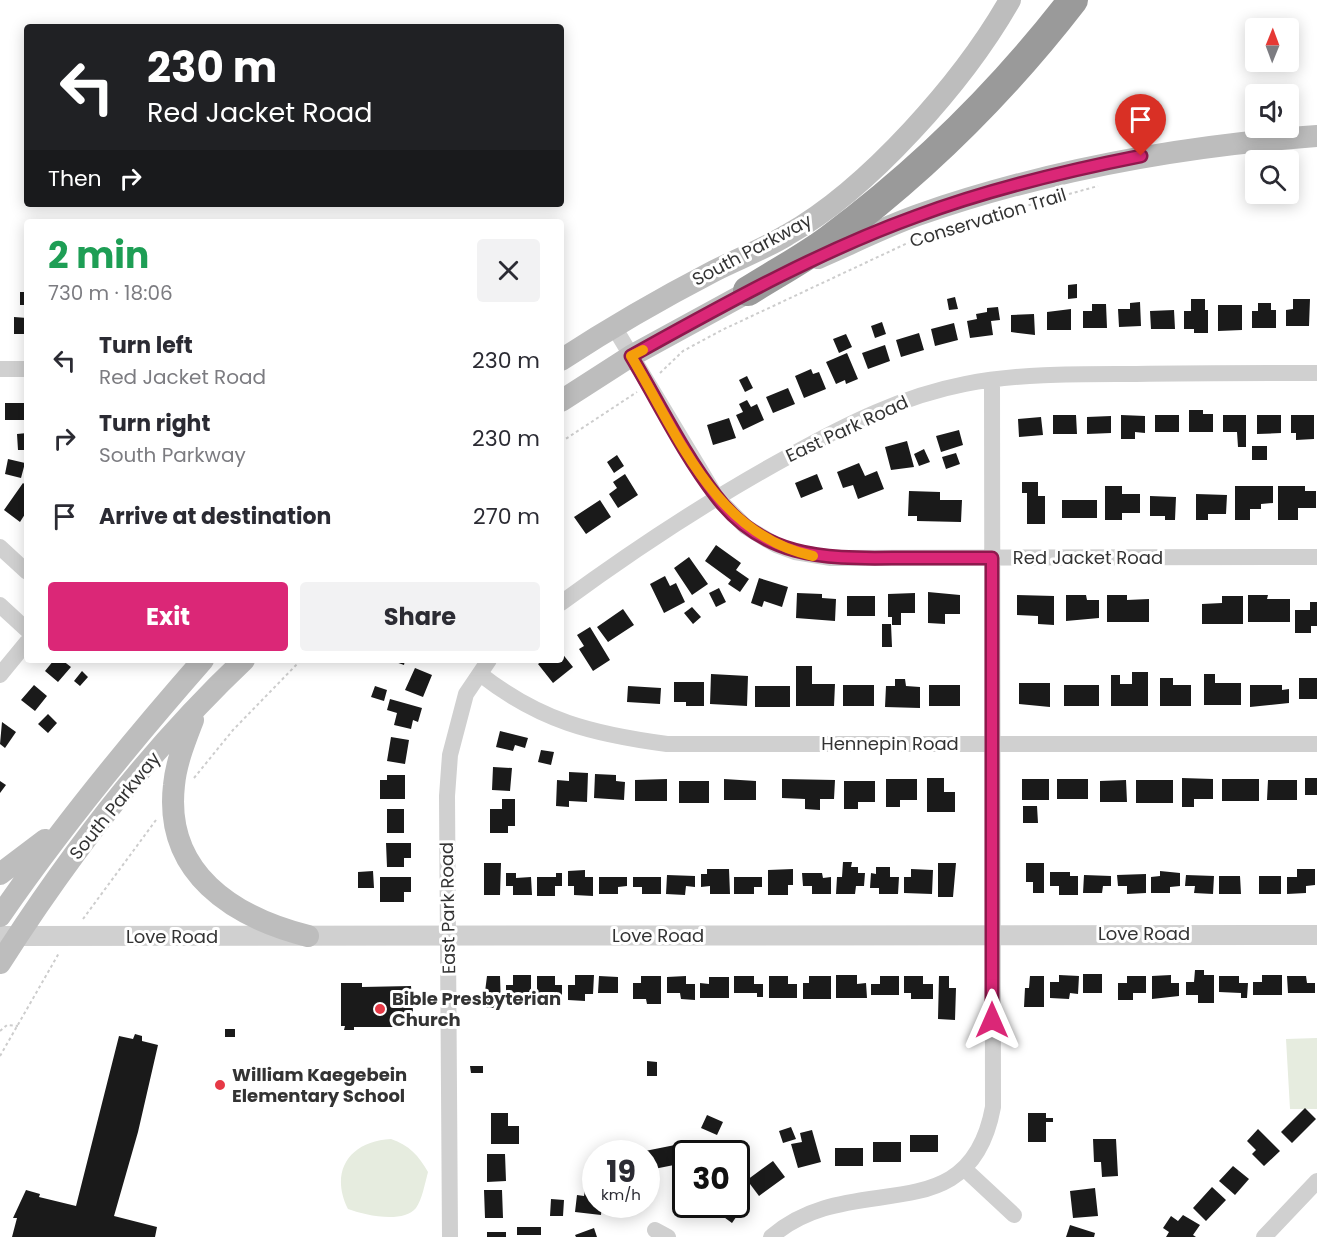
<!DOCTYPE html>
<html lang="en">
<head>
<meta charset="utf-8">
<style>
	:root { --surface:#fff; --page:#f2f2f3; --text:#2b2b33; --muted:#7c7c81; --accent:#db2777 }
	body { margin:0; font-family:Poppins,sans-serif; background:var(--page); color:var(--text); height:100vh; display:flex; flex-direction:column; font-size:22px; white-space:nowrap }
	* { box-sizing:border-box; margin:0 }
	p { font-size:20px; color:var(--muted) }
	.icon { flex:none; width:33px; height:33px; fill:none; stroke:currentColor; stroke-width:2; stroke-linecap:round; stroke-linejoin:round }
	.map { position:relative; flex:1; overflow:hidden }
	.sheet { position:absolute; left:24px; top:219px; width:540px; height:444px; display:flex; flex-direction:column; background:var(--surface); border-radius:6px; box-shadow:0 3px 15px #0003 }
	.sheet>* { flex:none }
	.hud { position:absolute; left:24px; top:24px; width:540px; height:183px; border-radius:6px; box-shadow:0 3px 15px #0003; background:#202124; color:#fff; overflow:hidden }
	.needle { width:39px; rotate:1deg }
	.buttons { position:absolute; left:1245px; top:18px; display:grid; gap:12px }
	.buttons a { display:grid; place-items:center; width:54px; height:54px; border-radius:6px; background:var(--surface); box-shadow:0 3px 15px #0003; font-size:30px }
	.speed { position:absolute; left:582px; top:1140px; display:flex; gap:12px; font-size:30px; font-weight:700; text-align:center }
	.speed>* { display:grid; place-content:center; width:78px; height:78px; border-radius:50%; background:var(--surface); box-shadow:0 3px 15px #0003; line-height:1 }
	.speed small { font-size:15px; font-weight:400 }
	.speed .limit { border:3px solid #111; border-radius:9px; background:#fff; color:#111 }
	.pin { position:absolute; display:grid; place-items:center; width:51px; height:51px; color:#fff; margin:-62px -26px; border-radius:50% 50% 50% 0; rotate:-45deg; box-shadow:0 0 6px #0007 }
	.pin .icon { rotate:45deg }
	.me { position:absolute; width:66px; margin:-33px; rotate:0deg; stroke-linejoin:round; filter:drop-shadow(0 0 4px #0008) }
	.turn { display:flex; align-items:center; gap:21px; height:126px; padding:0 24px; font-size:27px }
	.turn .icon { width:78px; height:78px; stroke-width:2.5 }
	.turn b { display:block; font-size:42px; line-height:51px }
	.then { display:flex; align-items:center; height:57px; padding:0 24px; background:#0003; gap:12px; font-size:22px }
	.round { display:grid; place-items:center; flex:none; width:63px; height:63px; border-radius:6px; background:var(--page) }
	.overview { display:flex; align-items:center; justify-content:space-between; height:102px; padding:0 24px }
	h1 { font-size:36px; font-weight:700; line-height:45px; color:#1e9e55 }
	.action { display:flex; gap:12px; margin-top:auto; padding:12px 24px }
	.action a { flex:1; height:69px; border-radius:6px; background:var(--accent); color:#fff; font-size:24px; font-weight:700; line-height:69px; text-align:center }
	.action a+a { background:var(--page); color:var(--text) }
	ul { padding:0; list-style:none }
	li { display:flex; align-items:center; gap:18px; height:78px; padding:0 24px }
	li div { flex:1 }
	li b { display:block; font-size:22px }
	li em { font-style:normal }
	.map>svg:first-child { display:block }
	.green { fill:#e6ecdf }
	.building { fill:#1a1a1a }
	.lines { fill:none; stroke-linecap:round; stroke-linejoin:round }
	.path { stroke:#cdcdcd; stroke-width:2; stroke-dasharray:3 3; stroke-linecap:butt }
	.minor { stroke:#d0d0d0; stroke-width:16 }
	.tertiary { stroke:#d0d0d0; stroke-width:20 }
	.secondary { stroke:#bdbdbd; stroke-width:22 }
	.motorway { stroke:#9a9a9a; stroke-width:30 }
	.route-casing { stroke:#8e194d; stroke-width:15 }
	.route { stroke:#db2777; stroke-width:10 }
	.slow { stroke:#f59e0b; stroke-width:10 }
	.poi-dot { fill:#e63946; stroke:#fff; stroke-width:2 }
	.labels { text-anchor:middle; stroke-width:6; stroke-linejoin:round; paint-order:stroke }
	.street-label { font-size:18px; fill:#333; stroke:#fff }
	.poi-label { font-size:18px; font-weight:bold; fill:#333; stroke:#fff; text-anchor:start }
</style>
</head>
<body>
<div class="map">
<svg width="1317" height="1237" viewBox="0 0 1317 1237">
	<rect width="100%" height="100%" fill="#fff"/>
	<path class="green" d="M1317 1038V1109H1290L1286 1039Z
		M391 1139C409 1145 419 1156 428 1172 425 1183 422 1200 416 1208 403 1224 364 1215 348 1209 329 1171 350 1141 391 1139Z"/>
	<path class="building" d="M1077 284V298L1068 299V285Z
		M20 292H27V305H20Z
		M955 297 958 309 949 310 947 299Z
		M1191 299H1205V310H1208V333H1194V329H1184V311H1191Z
		M1293 299H1310L1309 326H1286V310L1293 309Z
		M1140 302 1141 326 1119 327 1118 309H1130V303Z
		M1258 303H1271V310H1276V328H1252V311H1258Z
		M1092 304H1106L1107 328H1083V311H1092Z
		M1218 305H1242V330L1218 331Z
		M998 307 1000 320 991 321 993 335 970 338 967 321 977 319 976 314 987 312V308Z
		M1071 309V330H1047V312Z
		M1174 310 1175 329H1151L1150 311Z
		M1034 314 1035 335 1011 332V315Z
		M14 317 27 318V334H14Z
		M882 322 886 334 875 338 871 326Z
		M954 323 958 340 935 346 931 329Z
		M919 333 924 350 901 357 896 340Z
		M846 334 852 347 839 353 833 339Z
		M885 345 890 361 868 369 862 353Z
		M847 353 858 379 846 384 845 380 836 384 826 362Z
		M811 369 813 374 819 372 826 389 804 398 795 376Z
		M747 376 753 388 745 392 739 380Z
		M788 388 795 404 773 413 766 397Z
		M747 400 751 407 757 404 764 420 743 430 736 415 743 412 739 404Z
		M5 403H24L25 420H5Z
		M1189 410H1203V414H1213V432H1189Z
		M1053 415H1076L1077 434H1053Z
		M1121 415 1145 416V433L1135 432V439H1121Z
		M1155 415H1179V432H1155Z
		M1223 415H1246V447H1238L1237 432H1223Z
		M1257 415H1281V433L1257 434Z
		M1291 415H1314V439L1296 440V433H1291Z
		M1111 416V433L1087 434V417Z
		M1041 417 1043 435 1019 437 1018 419Z
		M729 418 736 438 713 445 707 425Z
		M959 430 963 445 941 452 936 436Z
		M27 433V450H18L17 434Z
		M907 441 914 467 891 470 885 447Z
		M1252 446H1267V460H1252Z
		M924 449 930 462 919 466 914 454Z
		M956 453 960 464 946 469 942 457Z
		M617 455 624 466 614 473 607 462Z
		M8 459 25 463 21 478 5 474Z
		M859 463 865 476 877 471 884 489 858 499 853 485 843 488 837 472Z
		M625 474 638 495 618 508 609 494 617 488 613 482Z
		M817 474 823 489 801 498 795 483Z
		M1022 482H1038V496H1045V524H1027V493H1022Z
		M23 483 27 486V511L20 522 4 510Z
		M1105 486H1122V494H1140V513H1122V520H1105Z
		M1235 486H1273V503L1261 504V509H1250V520H1235Z
		M1278 486H1305V491H1316V508H1298V520H1278Z
		M909 491 940 492V500H962L961 522 917 521V516H908Z
		M1196 494 1227 495 1226 514H1208V520H1196Z
		M1150 496 1176 497 1175 520H1165V516H1150Z
		M600 500 611 517 586 534 574 517Z
		M1062 500H1097V518H1062Z
		M716 545 741 563 736 570 749 579 740 592 728 584 731 580 705 561Z
		M689 557 708 584 692 595 674 568Z
		M665 576 670 586 676 583 685 602 664 613 650 584Z
		M759 578 788 587 782 607 764 601 762 607 751 603Z
		M719 588 726 602 716 607 709 593Z
		M928 592 960 595V614H945V624L928 623Z
		M797 593 822 594V598L836 599 835 621 796 618Z
		M915 593V613H901V625H892V617H888V594Z
		M1017 595 1054 596V625L1038 624V616L1017 615Z
		M1066 595H1086L1087 600H1099V618L1066 621Z
		M1107 595H1127V600L1149 599V622H1107Z
		M1248 595H1268L1267 599H1290V622H1248Z
		M847 596H875V616H847Z
		M1222 596H1243V624H1202V604L1222 603Z
		M1310 602H1317V626H1311V633H1295V610H1310Z
		M692 607 701 617 693 624 684 613Z
		M623 609 634 625 608 642 597 627Z
		M882 624H891L892 647H882Z
		M590 627 610 660 593 671 579 649 584 646 577 635Z
		M561 652 573 667 553 683 538 664 544 660H561Z
		M54 660H62L71 667 58 682 45 671Z
		M390 660H405L404 665Z
		M796 666H812V684H835L834 706H796Z
		M415 668 432 675 423 697 405 690Z
		M82 671 88 677 80 686 74 681Z
		M1132 672H1148V706H1111V675H1120V684H1132Z
		M711 674 748 676 747 706 710 704Z
		M1204 674H1215V683H1241V705H1204Z
		M1160 678H1173V685H1191V706H1160Z
		M1299 678H1317V699H1299Z
		M895 679H905L906 686 920 687V708L885 707 886 686H895Z
		M674 682H704V706H686V702H674Z
		M1019 683H1050V707L1019 704Z
		M34 685 47 696 35 711 21 700Z
		M843 685H874V706H843Z
		M929 685H960V706H929Z
		M1064 685H1099V706H1064Z
		M1250 685H1282V690L1289 689V703L1250 707Z
		M375 686 387 690 384 701 371 697Z
		M628 686 661 688 660 704 627 702Z
		M755 686H790V707H755Z
		M390 699 422 708 418 722 413 720 411 729 394 725 397 713 387 710Z
		M48 714 57 723 48 733 38 724Z
		M2 722 16 732 5 748 0 744Z
		M500 731 528 738 525 748 515 745 513 751 496 747Z
		M391 737 409 740 405 764 387 761Z
		M541 750 554 752 551 765 538 762Z
		M493 767 512 768 510 791 492 790Z
		M569 772 588 773 587 802 569 801V807L556 806 557 780 569 781Z
		M595 774 616 775V781L625 782 624 800 594 798Z
		M387 775H405V799H380V780H387Z
		M927 778H944V792H955V812H927Z
		M1182 778 1213 779V799H1194V807H1182Z
		M1305 778H1317V795H1305Z
		M667 779V801H635V780Z
		M724 779 756 781V800H724Z
		M782 779 835 780 834 799H820V810L805 809V799L782 798Z
		M886 779H917V800H900V807H886Z
		M1022 779H1049V800H1022Z
		M1057 779H1088V799H1057Z
		M1222 779H1259V801H1222Z
		M1126 780 1127 802H1100V781Z
		M1136 780H1173V803H1136Z
		M1268 780H1297V800H1267Z
		M0 781 6 785 0 793Z
		M679 781H709V803H679Z
		M844 781H875V802H858V809H844Z
		M502 799H515V826H508V833H490V809H502Z
		M1023 806H1037L1038 823H1023Z
		M387 809H404V833H387Z
		M386 843H411V858H404V867H387Z
		M843 862H852L851 867H858V873H865L864 886H856L855 894H836L837 877H842Z
		M484 863H501L500 895H484Z
		M938 863H956L953 897H938Z
		M1026 863H1044V893H1033V882H1026Z
		M876 867H890V877H899L898 894H879V888H870L871 873 876 874Z
		M707 869H729L730 894H710V886L701 887V874H707Z
		M793 869V885H788V895H768V870Z
		M911 869 933 870 932 894 904 893V877H911Z
		M1297 869H1315V885L1306 886V893L1287 894V877H1297Z
		M585 870V877H593V896L574 895V886H568V871Z
		M373 871 374 888H358V872Z
		M1160 871 1180 873V886L1170 887V893H1151V877L1160 876Z
		M1050 872H1070V876H1078V895H1059V886H1050Z
		M506 873H516V878L531 877 532 895H513V886H506Z
		M556 873H562V886H555V896H537V877H556Z
		M802 873H822L823 878 831 877V894H812V886H803Z
		M1146 874V893L1127 894V886H1118L1117 875Z
		M667 875 695 876V887L686 886 685 895 666 894Z
		M1084 875 1111 876V886H1103L1102 893H1083Z
		M1186 875 1214 876 1213 894 1194 893 1195 886H1185Z
		M1219 876H1240L1241 894H1219Z
		M1259 876H1281V894H1259Z
		M380 877H411V892H404V902H380Z
		M599 877H627V886L618 887V894H599Z
		M633 877H661V894H642V887H633Z
		M734 877H762V887H754V894H734Z
		M1195 970H1204V975H1214V1003H1198V995H1186V982H1194Z
		M1083 974H1102V993H1083Z
		M513 975H531V995H506V985H513Z
		M575 975H594L593 994H585V1001L568 1000V985H575Z
		M836 975H857V984L866 983 867 998H836Z
		M1059 975 1079 976 1078 994 1070 993 1069 999 1050 998V982H1059Z
		M1171 975V983H1179V996L1152 999V976Z
		M1262 975H1282V995H1253V982H1262Z
		M487 976H500L501 1008H483Z
		M537 976H555V985H562V999H546V993H537Z
		M599 976 618 977V993H598Z
		M641 976H661V1004H647L646 999H633V983H641Z
		M686 976V984H695V1000L681 999 680 993H667V977Z
		M734 976H754V984H763V997H757V993H734Z
		M769 976H788V984H797V998H769Z
		M809 976H831V999H803V983H809Z
		M880 976H899V995H871V984H880Z
		M904 976H923V984H933V999H911V993H904Z
		M939 976H949V988H956L955 1020 938 1019Z
		M1030 976H1044V1007H1024L1025 988H1029Z
		M1127 976H1146V993H1133V1000H1118V983H1127Z
		M1219 976H1239V983H1248L1247 998H1241V993L1219 992Z
		M1287 976H1306L1307 983H1315V993H1288Z
		M709 977H729V998H700V983L709 984Z
		M341 983H362V987L411 986 413 1011 410 1027H354V1030H344L345 1026H341Z
		M225 1029H235V1037H225Z
		M135 1034 142 1036V1041L158 1045 138 1132 114 1216 157 1227 155 1237H12L17 1218H13L26 1190 40 1194 39 1197 76 1206 119 1036 133 1039Z
		M647 1061 657 1062V1076H647Z
		M470 1066H483V1073H471Z
		M1305 1108 1316 1119 1292 1143 1281 1132Z
		M491 1113H508V1126H519V1144H491Z
		M1028 1113H1046V1118H1053V1122H1046V1142H1028Z
		M707 1115 723 1122 717 1135 701 1128Z
		M791 1127 796 1139 783 1143 779 1131Z
		M1258 1129 1280 1151 1264 1166 1252 1154 1256 1150 1247 1141Z
		M812 1130 821 1162 798 1168 791 1144 802 1142 800 1133Z
		M910 1135H938V1152H910Z
		M1093 1139H1116L1118 1176 1102 1177 1101 1162H1094Z
		M873 1142H901V1162H873Z
		M675 1145 679 1164 649 1170 645 1151Z
		M835 1148H863V1166H835Z
		M487 1154H505L506 1181 487 1182Z
		M773 1161 785 1177 759 1196 747 1180Z
		M1233 1166 1249 1179 1235 1195 1219 1181Z
		M1212 1187 1226 1200 1206 1221 1193 1208Z
		M1095 1188 1098 1216 1073 1218 1070 1191Z
		M585 1189 596 1191V1204H602L601 1215 575 1212 577 1195 584 1196Z
		M484 1190H502L503 1218H485Z
		M551 1199 564 1200 563 1216H550Z
		M736 1202 743 1207 732 1223 706 1204H736Z
		M1183 1215 1200 1225 1193 1235 1196 1237H1166L1169 1232 1163 1228 1171 1216 1178 1221Z
		M1070 1225 1095 1233 1094 1237H1066Z
		M517 1227H541V1235H517Z
		M594 1228 597 1237H576L575 1235Z
		M487 1232H506V1237H487Z"/>
	<g class="lines">
		<path class="path" d="M660 373 683 351 722 330 929 233 1098 186
			M561 442 637 392
			M194 778 233 730 301 660
			M83 919 156 820
			M0 1031 7 1025 18 1026
			M0 1056 59 953"/>
		<path class="minor" d="M614 327 717 498 746 527 776 545 795 552 831 558 1317 557
			M0 369H27
			M0 547 27 572
			M561 603C636 548 712 498 793 454 847 424 903 396 965 384 1022 373 1078 374 1136 374 1196 373 1257 373 1317 373
			M0 605 27 630
			M480 674C540 721 592 734 667 744H1317
			M0 675 27 642
			M970 1174 1014 1215
			M655 1230 668 1237
			M450 1237 447 796 450 755 466 694 489 660
			M771 1237C852 1166 969 1237 993 1107L992 380
			M1264 1237 1317 1181"/>
		<path class="tertiary" d="M0 936 1317 935"/>
		<path class="secondary" d="M818 258C851 244 884 227 918 215 1047 170 1181 146 1317 136
			M561 360C610 328 662 298 714 271 738 259 764 249 787 235 869 189 964 81 1010 0
			M561 401 631 356 761 285
			M193 720C185 741 176 763 174 785 164 873 233 917 308 936
			M0 874 45 840
			M0 916C62 826 131 742 203 660
			M0 963C69 855 151 748 244 660"/>
		<path class="motorway" d="M748 291C775 274 803 259 829 240 922 171 1002 92 1073 0"/>
	</g>
	<g class="lines">
		<g class="route-casing">
			<path id="route" d="M992 1020V558C958 558 925 558 892 558 822 559 762 557 716 496 683 453 659 403 631 356 723 305 817 252 917 216 989 189 1065 171 1141 156"/>
		</g>
		<use href="#route" class="route"/>
		<path class="slow" d="M643 350 631 356C678 435 715 535 813 556"/>
	</g>
	<g class="poi-dot">
		<circle cx="380" cy="1009" r="6"/>
		<circle cx="220" cy="1085" r="6"/>
	</g>
	<g class="labels">
		<g class="street-label">
			<text transform="translate(988 218) rotate(-17)" y="6">Conservation Trail</text>
			<text transform="translate(752 250) rotate(-28)" y="6">South Parkway</text>
			<text transform="translate(847 429) rotate(-25)" y="6">East Park Road</text>
			<text x="1088" y="564">Red Jacket Road</text>
			<text x="890" y="750">Hennepin Road</text>
			<text transform="translate(115 806) rotate(-51)" y="6">South Parkway</text>
			<text transform="translate(448 908) rotate(-91)" y="6">East Park Road</text>
			<text x="1144" y="940">Love Road</text>
			<text x="658" y="942">Love Road</text>
			<text x="172" y="943">Love Road</text>
		</g>
		<g class="poi-label">
			<text x="392" y="1005">Bible Presbyterian<tspan x="392" dy="21">Church</tspan></text>
			<text x="232" y="1081">William Kaegebein<tspan x="232" dy="21">Elementary School</tspan></text>
		</g>
	</g>
</svg>
<div class="buttons">
<a><svg class="needle" viewBox="-14 -14 28 28"><path d="M0-13l5 13h-10z" fill="#e53935"/><path d="M0 13l5-13h-10z" fill="#7c7c81"/></svg></a>
<a><svg class="icon" aria-label="sound" viewBox="0 0 24 24"><path d="M4 9h4l5-4v14l-5-4H4zM17 9q2 3 0 6"/></svg></a>
<a><svg class="icon" aria-label="search" viewBox="0 0 24 24"><circle cx="10" cy="10" r="6"/><path d="M15 15l6 6"/></svg></a>
</div>
<div class="speed"><div>19<small>km/h</small></div><div class="limit">30</div></div>
<div class="pin" style="left:1141px;top:156px;background:#d93025"><svg class="icon" aria-label="arrive" viewBox="0 0 24 24"><path d="M6 21V4h12l-3 4 3 4H6"/></svg></div>
<svg class="me" style="left:992px;top:1020px" viewBox="-20 -20 40 40"><path d="M0-17L14 15 0 8-14 15z" fill="#db2777" stroke="#fff" stroke-width="4"/></svg>
<div class="hud">
<div class="turn"><svg class="icon" aria-label="left" viewBox="0 0 24 24"><path d="M17 20v-9H6M10 6l-5 5 5 5"/></svg><div><b>230 m</b>Red Jacket Road</div></div>
<div class="then">Then<svg class="icon" aria-label="right" viewBox="0 0 24 24"><path d="M7 20v-9h11M14 6l5 5-5 5"/></svg></div>
</div>
<section class="sheet">
<div class="overview"><div><h1>2 min</h1><p>730 m · 18:06</p></div><a class="round"><svg class="icon" aria-label="close" viewBox="0 0 24 24"><path d="M6 6l12 12M18 6L6 18"/></svg></a></div>
<ul>
<li><svg class="icon" aria-label="left" viewBox="0 0 24 24"><path d="M17 20v-9H6M10 6l-5 5 5 5"/></svg><div><b>Turn left</b><p>Red Jacket Road</p></div><em>230 m</em></li>
<li><svg class="icon" aria-label="right" viewBox="0 0 24 24"><path d="M7 20v-9h11M14 6l5 5-5 5"/></svg><div><b>Turn right</b><p>South Parkway</p></div><em>230 m</em></li>
<li><svg class="icon" aria-label="arrive" viewBox="0 0 24 24"><path d="M6 21V4h12l-3 4 3 4H6"/></svg><div><b>Arrive at destination</b></div><em>270 m</em></li>
</ul>
<div class="action"><a>Exit</a><a>Share</a></div>
</section>
</div>
</body>
</html>
